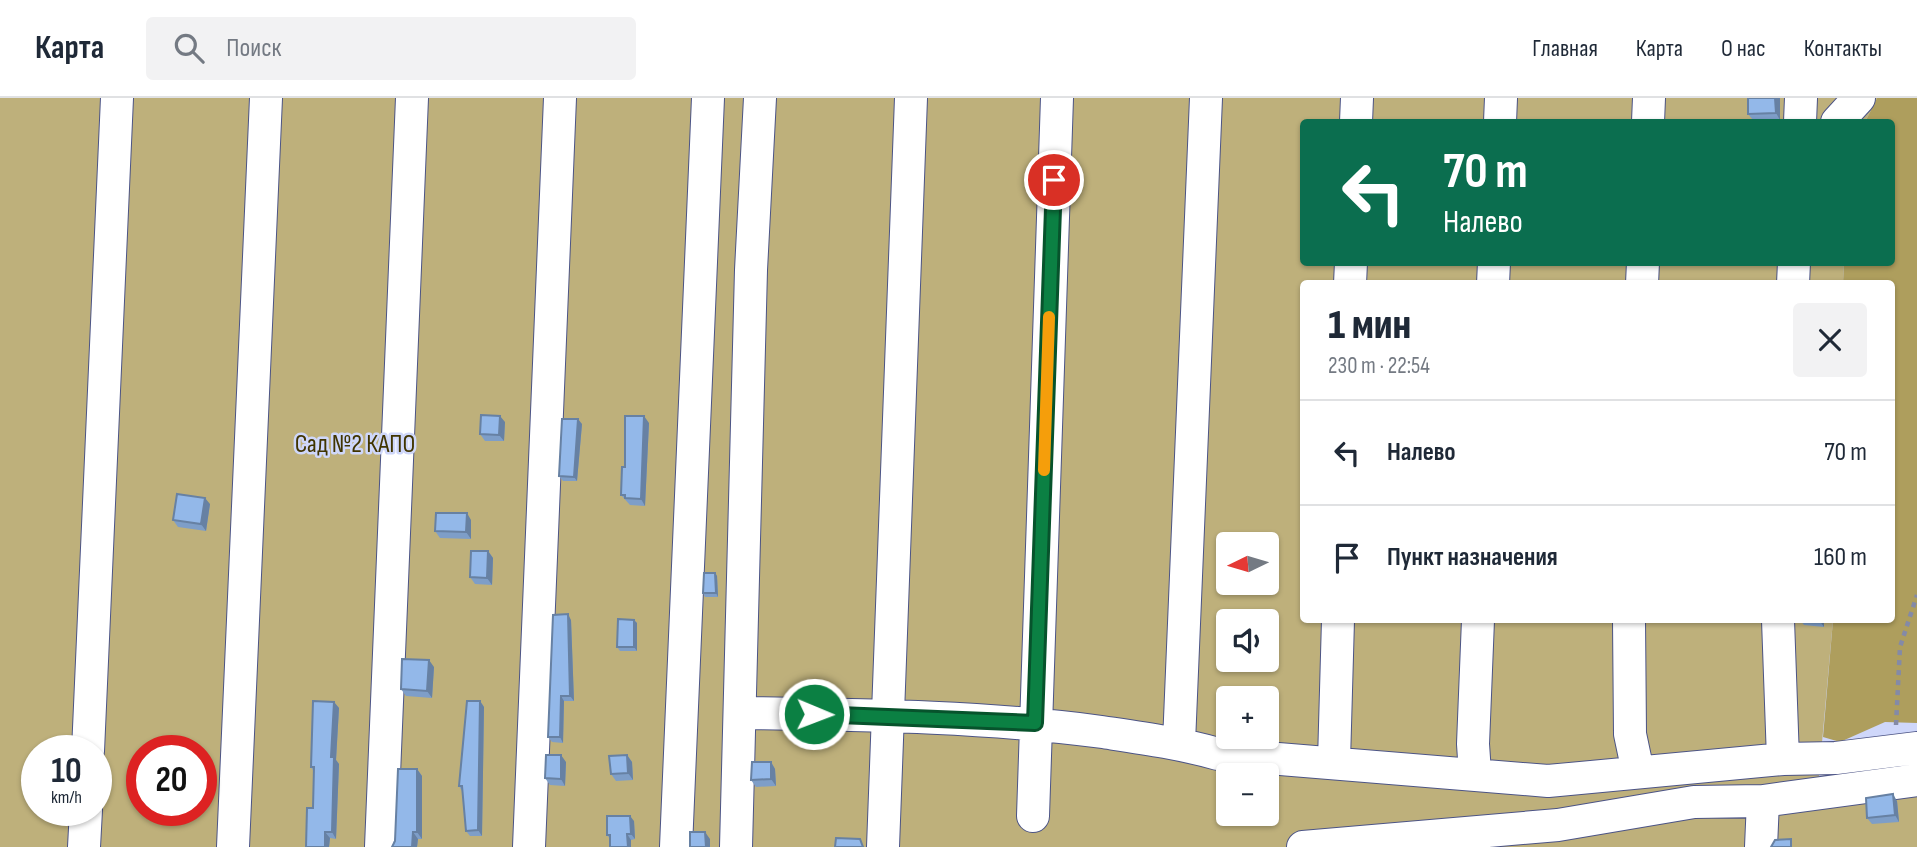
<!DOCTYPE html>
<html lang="ru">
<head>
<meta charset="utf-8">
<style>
	:root { --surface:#fff; --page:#f2f2f3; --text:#1f2937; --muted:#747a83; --line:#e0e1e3 }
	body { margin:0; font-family:"Sofia Sans Condensed",sans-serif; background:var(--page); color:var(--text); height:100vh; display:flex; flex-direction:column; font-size:26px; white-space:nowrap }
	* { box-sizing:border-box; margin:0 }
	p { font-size:23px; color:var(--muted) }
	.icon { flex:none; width:38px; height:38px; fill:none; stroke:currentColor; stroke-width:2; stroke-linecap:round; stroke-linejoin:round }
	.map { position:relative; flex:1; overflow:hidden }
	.sheet { position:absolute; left:1300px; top:182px; width:595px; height:343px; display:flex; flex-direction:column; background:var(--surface); border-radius:7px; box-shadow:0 2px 5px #0004 }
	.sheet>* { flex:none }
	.banner { position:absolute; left:1300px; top:21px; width:595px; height:147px; border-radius:7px; box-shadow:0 2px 5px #0004; background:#0b6e4f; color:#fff; overflow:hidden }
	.needle { width:46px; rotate:265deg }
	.buttons { position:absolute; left:1216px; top:434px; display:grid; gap:14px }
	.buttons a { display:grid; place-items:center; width:63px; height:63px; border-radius:7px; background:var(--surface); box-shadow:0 2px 5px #0004; font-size:35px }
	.speed { position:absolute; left:21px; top:637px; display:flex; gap:14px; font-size:35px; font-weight:700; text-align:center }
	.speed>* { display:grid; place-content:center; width:91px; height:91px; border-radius:50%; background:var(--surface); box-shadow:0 2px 5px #0004; line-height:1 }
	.speed small { font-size:18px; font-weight:400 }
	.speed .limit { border:10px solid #d22; background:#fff; color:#111 }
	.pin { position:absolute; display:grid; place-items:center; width:60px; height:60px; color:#fff; margin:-30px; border:4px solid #fff; border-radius:50%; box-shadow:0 2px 7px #0007 }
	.me { position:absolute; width:77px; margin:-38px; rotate:91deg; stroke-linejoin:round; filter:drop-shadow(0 0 5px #0008) }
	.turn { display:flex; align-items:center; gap:24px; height:147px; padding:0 28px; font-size:32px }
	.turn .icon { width:91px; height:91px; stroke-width:2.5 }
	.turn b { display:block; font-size:49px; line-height:60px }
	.round { display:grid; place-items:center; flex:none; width:74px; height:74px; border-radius:7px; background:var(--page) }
	.headline { display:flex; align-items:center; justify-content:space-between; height:119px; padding:0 28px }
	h1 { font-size:42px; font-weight:800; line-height:52px }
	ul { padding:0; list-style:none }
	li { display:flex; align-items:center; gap:21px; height:105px; padding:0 28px; border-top:2px solid var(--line) }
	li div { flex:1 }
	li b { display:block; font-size:26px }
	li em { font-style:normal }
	header { display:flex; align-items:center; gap:42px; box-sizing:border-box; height:98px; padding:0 35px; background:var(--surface); border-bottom:2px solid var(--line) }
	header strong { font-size:33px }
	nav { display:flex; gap:38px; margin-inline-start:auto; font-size:24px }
	.search { width:490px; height:63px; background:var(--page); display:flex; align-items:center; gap:18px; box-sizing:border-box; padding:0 24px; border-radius:7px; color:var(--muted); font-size:26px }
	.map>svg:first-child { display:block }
	.green { fill:#beb07b; fill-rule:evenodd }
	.forest { fill:#ae9e5d }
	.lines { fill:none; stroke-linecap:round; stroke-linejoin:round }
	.minor-casing { stroke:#4c5486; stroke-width:34 }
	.path { stroke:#848aa7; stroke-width:4.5; stroke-dasharray:5 5; stroke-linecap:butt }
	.minor { stroke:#fff; stroke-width:32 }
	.wall { fill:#7e9ec8 }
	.shaded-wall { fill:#6781a3 }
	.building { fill:#93b8e9; stroke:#6781a3; stroke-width:2 }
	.route-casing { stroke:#07532c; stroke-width:18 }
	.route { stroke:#0b8043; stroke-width:12 }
	.slow { stroke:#f59e0b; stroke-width:12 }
	.labels { text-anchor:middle; stroke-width:5; stroke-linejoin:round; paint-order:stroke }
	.park-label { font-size:26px; fill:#403400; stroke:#cfd7fa }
</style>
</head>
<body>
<header>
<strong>Карта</strong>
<div class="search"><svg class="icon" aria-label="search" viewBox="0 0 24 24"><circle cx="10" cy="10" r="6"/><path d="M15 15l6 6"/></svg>Поиск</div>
<nav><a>Главная</a><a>Карта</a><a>О нас</a><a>Контакты</a></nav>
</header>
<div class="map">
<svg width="1917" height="749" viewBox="0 0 1917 749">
	<rect width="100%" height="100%" fill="#cfd7fa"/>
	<path class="green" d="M0 0H1877L1865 24H1304V164L1844 165 1843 186H1304V522H1833L1819 678 1917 669V749H0ZM1228 446H1267V485H1228ZM1228 523H1267V562H1228ZM1228 600H1267V639H1228ZM37 653H96V712H37ZM142 653H201V712H142ZM1228 677H1267V716H1228Z"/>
	<path class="forest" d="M1877 0H1917V625L1885 624 1840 644 1823 639 1833 522H1892V186L1843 185 1844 165 1892 164V24H1865Z"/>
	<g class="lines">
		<g class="minor-casing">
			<path id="minor" d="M1356 24 1357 0
				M1500 24 1501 0
				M1648 24 1649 0
				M1800 24 1801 0
				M1837 24 1859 0
				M1350 186 1351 164
				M1493 186 1494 164
				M1642 186 1643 164
				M1793 186 1794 164
				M1629 522 1630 636 1638 674
				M1778 522 1783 661
				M740 615C861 617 982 618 1102 634 1142 640 1179 645 1218 656L1548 683 1783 661 1836 660 1917 650
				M1179 645 1206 0
				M88 653 117 0
				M1334 663 1338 522
				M1475 675 1473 646 1478 522
				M1033 718 1057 0
				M84 749 86 712
				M233 749 266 0
				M381 749 412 0
				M529 749 560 0
				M676 749 708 0
				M736 749 751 172 760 0
				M883 749 911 0
				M1303 749 1558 727 1694 704 1763 703 1917 682
				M1761 749 1763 703"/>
		</g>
		<path class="path" d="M1896 627 1900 549 1917 497"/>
		<use href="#minor" class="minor"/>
	</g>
	<path class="wall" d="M1748 0H1780V22H1753L1748 16Z
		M505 324 504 343H485L480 336Z
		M649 325 645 408 630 407 621 397 625 369Z
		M582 326 577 383H563L559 378Z
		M210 406 206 433 178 429 173 422Z
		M471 422V441L440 440 435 433Z
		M488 453 493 460 492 487 475 486 470 479Z
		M715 475 717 478 718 499H705L703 495Z
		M571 522 574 603H564L563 645 552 644 548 639Z
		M634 522 637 525V553H620L617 549Z
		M1800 522H1824V529L1804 527Z
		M434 569 432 600 406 598 401 591Z
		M480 603 484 609 482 738H470L466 733 462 693 459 688Z
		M334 604 339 610 336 662 339 666 336 741 330 740 329 749 313 710 314 674 311 669Z
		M627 657 632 664 633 682 616 683 611 676Z
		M566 664 565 688 550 687 545 680Z
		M771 664 775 671 776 688 756 689 751 682Z
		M417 671 422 678V741H418L417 749H392Z
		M1897 703 1899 724 1872 726 1867 720Z
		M634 723 635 741 631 742V749H610V741L607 737Z"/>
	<path class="shaded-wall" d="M1775 0H1780V22L1776 15Z
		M500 318 505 324 504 343 499 337Z
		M644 318 649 325 645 408 641 401Z
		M578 321 582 326 577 383 574 379Z
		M205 400 210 406 206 433 201 426Z
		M467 415 471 422V441L466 434Z
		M488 453 493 460 492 487 487 480Z
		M715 475 717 478 718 499 716 495Z
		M568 516 571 522 574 603 570 598Z
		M634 522 637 525V553L634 549Z
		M1819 522H1824V529Z
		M429 562 434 569 432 600 427 593Z
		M561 598 564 603 563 645 560 639Z
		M480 603 484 609 482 738 478 732Z
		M334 604 339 610 336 662 339 666 336 741 332 734 331 659Z
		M561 657 566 664 565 688 561 681Z
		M627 657 632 664 633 682 628 675Z
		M771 664 775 671 776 688 771 681Z
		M417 671 422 678V741L417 734Z
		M1893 696 1897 703 1899 724 1895 717Z
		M630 718 634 723 635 741 631 736Z
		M325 734 330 740 329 749H325Z
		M413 734 418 741 417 749H412Z
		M705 734 710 741V749H706Z
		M627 736 631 742V749H628Z"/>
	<path class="building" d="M1748 0H1775L1776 15 1748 16Z
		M481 317 500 318 499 337 480 336Z
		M625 318H644L641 401 625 400V397H621L622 369H625Z
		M562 321H578L574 379 559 378Z
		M177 396 205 400 201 426 173 422Z
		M436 415H467L466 434 435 433Z
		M471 453H488L487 480 470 479Z
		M704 475H715L716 495H703Z
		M568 516 570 598H561L560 639H548L553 517Z
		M618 521 634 522V549H617Z
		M402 561 429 562 427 593 401 591Z
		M313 603 334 604 331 659H334L332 734H325V749H306L307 710H313L314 669H311Z
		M467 603H480L478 732 466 733 462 688H459Z
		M546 657H561V681L545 680Z
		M627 657 628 675 611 676 609 658Z
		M752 664H771V681L751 682Z
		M398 671H417V734H413L412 749H392L395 743Z
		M1893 696 1895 717 1867 720 1866 700Z
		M607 718H630L631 736H627L628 749H610V737H607Z
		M690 734H705L706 749H690Z
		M836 740 860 741 863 749H835Z
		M1791 741V749H1771L1775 742Z"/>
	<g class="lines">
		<g class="route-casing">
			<path id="route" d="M814 616 1035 625 1054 82"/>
		</g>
		<use href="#route" class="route"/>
		<path class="slow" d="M1044 372 1049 219"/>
	</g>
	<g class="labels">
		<g class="park-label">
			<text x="355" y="354">Сад №2 КАПО</text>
		</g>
	</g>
</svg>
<div class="buttons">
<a><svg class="needle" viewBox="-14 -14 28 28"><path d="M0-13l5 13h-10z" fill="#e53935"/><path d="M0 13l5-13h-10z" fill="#747a83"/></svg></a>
<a><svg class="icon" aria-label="sound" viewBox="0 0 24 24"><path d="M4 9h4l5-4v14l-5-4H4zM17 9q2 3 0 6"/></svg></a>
<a>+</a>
<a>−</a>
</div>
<div class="speed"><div>10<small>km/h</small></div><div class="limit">20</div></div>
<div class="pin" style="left:1054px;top:82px;background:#d93025"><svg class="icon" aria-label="arrive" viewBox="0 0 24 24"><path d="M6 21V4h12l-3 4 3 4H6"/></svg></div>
<svg class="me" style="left:814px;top:616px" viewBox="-20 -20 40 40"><circle r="17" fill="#0b8043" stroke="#fff" stroke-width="3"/><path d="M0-11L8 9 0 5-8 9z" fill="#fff"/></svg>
<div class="banner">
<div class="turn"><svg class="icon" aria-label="left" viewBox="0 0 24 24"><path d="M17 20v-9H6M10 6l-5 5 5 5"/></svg><div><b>70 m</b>Налево</div></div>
</div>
<section class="sheet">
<div class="headline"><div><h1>1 мин</h1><p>230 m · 22:54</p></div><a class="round"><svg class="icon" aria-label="close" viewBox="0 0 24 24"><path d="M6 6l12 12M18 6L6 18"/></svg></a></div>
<ul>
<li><svg class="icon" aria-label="left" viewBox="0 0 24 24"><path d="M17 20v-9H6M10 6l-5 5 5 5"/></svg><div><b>Налево</b></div><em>70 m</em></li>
<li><svg class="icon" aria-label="arrive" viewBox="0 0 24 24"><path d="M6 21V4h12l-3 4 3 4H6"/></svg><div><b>Пункт назначения</b></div><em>160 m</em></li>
</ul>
</section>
</div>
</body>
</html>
